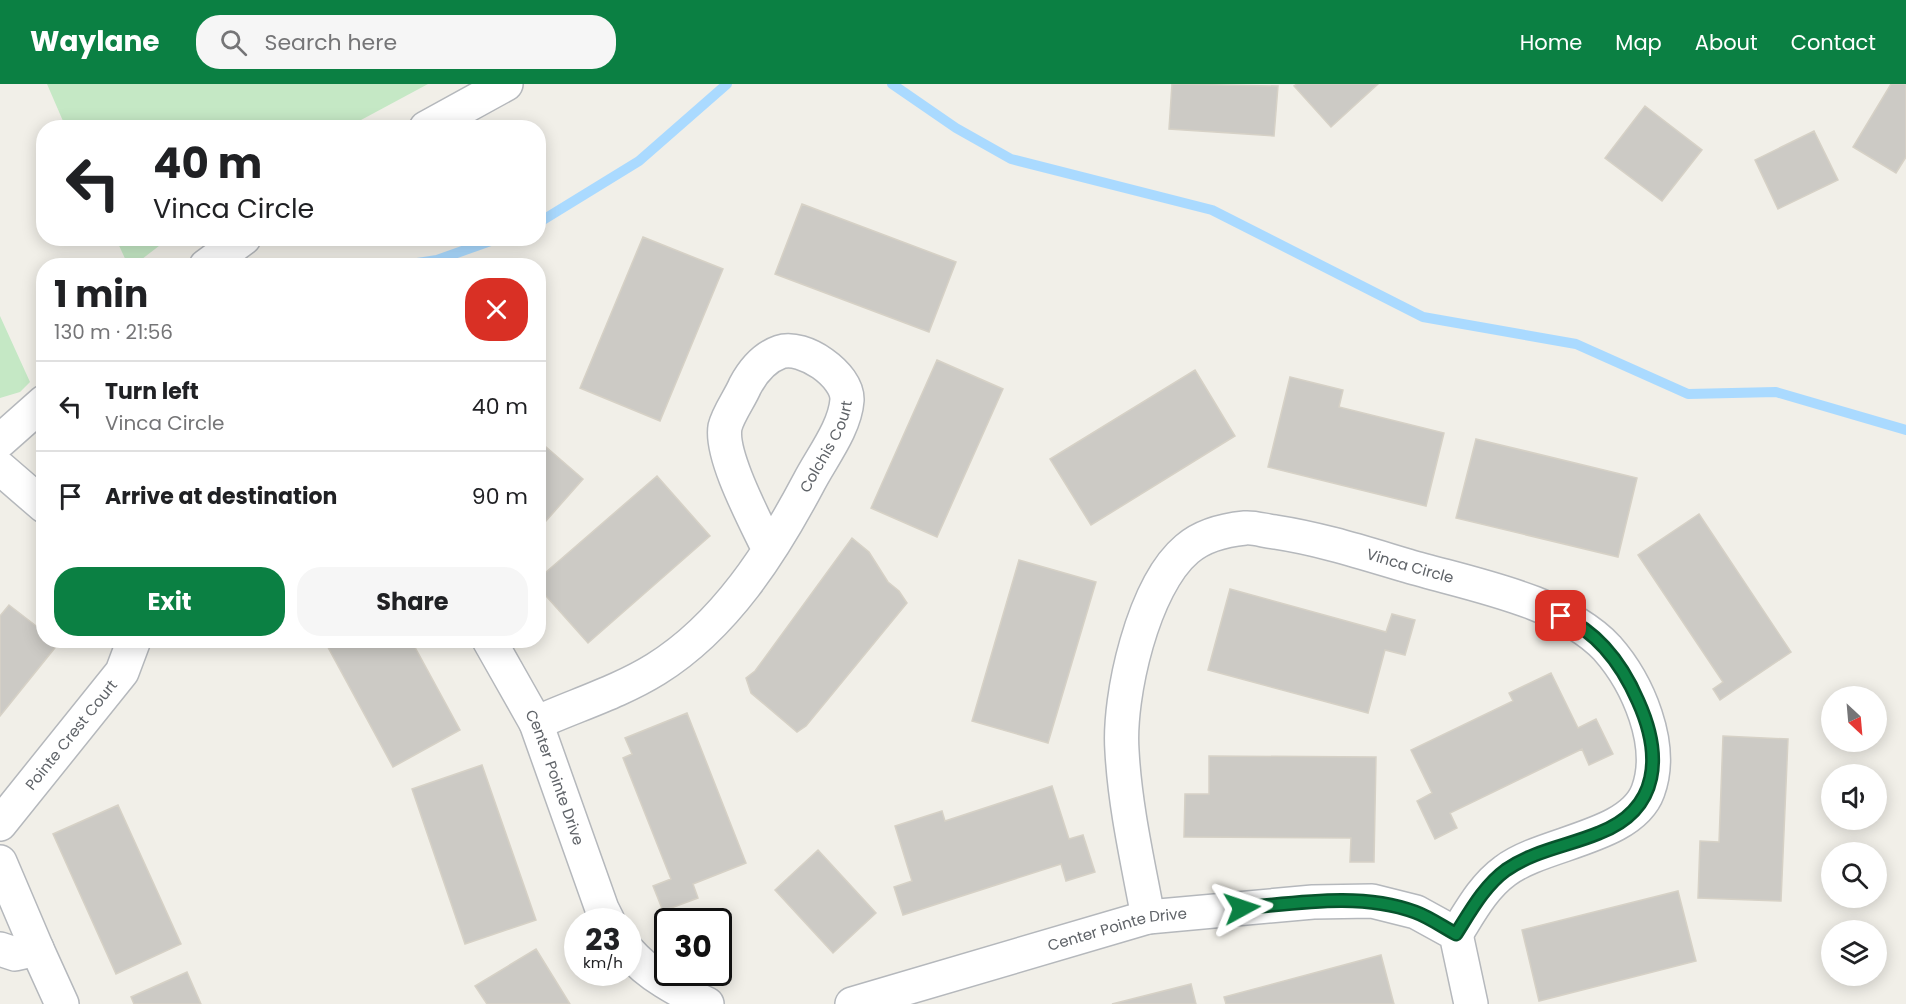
<!DOCTYPE html>
<html lang="en">
<head>
<meta charset="utf-8">
<style>
	:root { --surface:#fff; --page:#f6f6f6; --text:#202124; --muted:#757577; --line:#e0e0e0; --accent:#0b8043 }
	body { margin:0; font-family:Poppins,sans-serif; background:var(--page); color:var(--text); height:100vh; display:flex; flex-direction:column; font-size:22px; white-space:nowrap }
	* { box-sizing:border-box; margin:0 }
	p { font-size:20px; color:var(--muted) }
	.icon { flex:none; width:33px; height:33px; fill:none; stroke:currentColor; stroke-width:2; stroke-linecap:round; stroke-linejoin:round }
	.map { position:relative; flex:1; overflow:hidden }
	.sheet { position:absolute; left:36px; top:174px; width:510px; height:390px; display:flex; flex-direction:column; background:var(--surface); border-radius:24px; box-shadow:0 3px 15px #0003 }
	.sheet>* { flex:none }
	.hud { position:absolute; left:36px; top:36px; width:510px; height:126px; border-radius:24px; box-shadow:0 3px 15px #0003; background:#fff; color:var(--text); overflow:hidden }
	.needle { width:39px; rotate:154deg }
	.fabs { position:absolute; left:1821px; top:602px; display:grid; gap:12px }
	.fabs a { display:grid; place-items:center; width:66px; height:66px; border-radius:50%; background:var(--surface); box-shadow:0 3px 15px #0003; font-size:30px }
	.speed { position:absolute; left:564px; top:824px; display:flex; gap:12px; font-size:30px; font-weight:700; text-align:center }
	.speed>* { display:grid; place-content:center; width:78px; height:78px; border-radius:50%; background:var(--surface); box-shadow:0 3px 15px #0003; line-height:1 }
	.speed small { font-size:15px; font-weight:400 }
	.speed .limit { border:3px solid #111; border-radius:9px; background:#fff; color:#111 }
	.pin { position:absolute; display:grid; place-items:center; width:51px; height:51px; color:#fff; margin:-26px; border-radius:12px; box-shadow:0 3px 9px #0006 }
	.me { position:absolute; width:66px; margin:-33px; rotate:85deg; stroke-linejoin:round; filter:drop-shadow(0 0 4px #0008) }
	.turn { display:flex; align-items:center; gap:21px; height:126px; padding:0 18px; font-size:27px }
	.turn .icon { width:78px; height:78px; stroke-width:2.5 }
	.turn b { display:block; font-size:42px; line-height:51px }
	.round { display:grid; place-items:center; flex:none; width:63px; height:63px; border-radius:24px; background:var(--page) }
	.head { display:flex; align-items:center; justify-content:space-between; height:102px; padding:0 18px }
	h1 { font-size:36px; font-weight:700; line-height:45px }
	.primary-button { display:flex; gap:12px; margin-top:auto; padding:12px 18px }
	.primary-button a { flex:1; height:69px; border-radius:24px; background:var(--accent); color:#fff; font-size:24px; font-weight:700; line-height:69px; text-align:center }
	.primary-button a+a { background:var(--page); color:var(--text) }
	ul { padding:0; list-style:none }
	li { display:flex; align-items:center; gap:18px; height:90px; padding:0 18px; border-top:2px solid var(--line) }
	li div { flex:1 }
	li b { display:block; font-size:22px }
	li em { font-style:normal }
	header { display:flex; align-items:center; gap:36px; box-sizing:border-box; height:84px; padding:0 30px; background:var(--accent); color:#fff }
	header strong { font-size:28px }
	nav { display:flex; gap:33px; margin-inline-start:auto; font-size:21px }
	.search { width:420px; height:54px; background:var(--page); display:flex; align-items:center; gap:15px; box-sizing:border-box; padding:0 21px; border-radius:24px; color:var(--muted); font-size:22px }
	.map>svg:first-child { display:block }
	.green { fill:#c5e8c5 }
	.lines { fill:none; stroke-linecap:round; stroke-linejoin:round }
	.stream { stroke:#aadaff; stroke-width:10 }
	.building { fill:#cccac5; stroke:#d6d1c6; stroke-width:1.5 }
	.minor-casing { stroke:#b5b8bc; stroke-width:36 }
	.minor { stroke:#fff; stroke-width:33 }
	.route-casing { stroke:#07532c; stroke-width:15 }
	.route { stroke:#0b8043; stroke-width:10 }
	.labels { text-anchor:middle; stroke-width:5; stroke-linejoin:round; paint-order:stroke }
	.street-label { font-size:15px; fill:#5f6368; stroke:#fff }
</style>
</head>
<body>
<header>
<strong>Waylane</strong>
<div class="search"><svg class="icon" aria-label="search" viewBox="0 0 24 24"><circle cx="10" cy="10" r="6"/><path d="M15 15l6 6"/></svg>Search here</div>
<nav><a>Home</a><a>Map</a><a>About</a><a>Contact</a></nav>
</header>
<div class="map">
<svg width="1906" height="920" viewBox="0 0 1906 920">
	<rect width="100%" height="100%" fill="#f1efe8"/>
	<path class="green" d="M47 0H428L348 43 66 44Z
		M116 155H168L133 182 128 181Z
		M0 232 30 298 20 308 0 314Z"/>
	<g class="lines">
		<path class="stream" d="M892 0 956 44 1011 75 1212 126 1423 233 1576 260 1688 310 1776 308 1906 346
			M538 139 639 77 727 0
			M398 182 437 176 499 154"/>
	</g>
	<path class="building" d="M1172 0 1278 2 1274 52 1169 45Z
		M1297 0H1378L1331 43 1294 2Z
		M1891 0H1906V73L1896 89 1853 63Z
		M1645 22 1702 66 1662 117 1605 74Z
		M1814 47 1838 96 1778 125 1755 76Z
		M802 120 956 178 929 248 775 190Z
		M643 153 723 185 660 337 580 304Z
		M937 276 1003 305 937 453 871 424Z
		M1195 286 1235 352 1091 441 1050 375Z
		M1290 293 1343 306 1339 323 1444 349 1426 422 1268 383Z
		M1476 355 1637 394 1618 473 1456 434Z
		M538 356 583 395 538 446Z
		M657 392 710 452 588 559 538 503V495Z
		M1699 430 1791 568 1720 616 1713 605 1723 598 1638 471Z
		M852 454 869 468 888 498 899 507 907 519 806 642 797 648 751 609 746 594 755 587Z
		M1019 476 1096 498 1048 659 972 637Z
		M1230 505 1386 548 1392 530 1415 536 1405 571 1385 566 1368 629 1208 586Z
		M9 521 44 548V556H54L58 560 0 632V532Z
		M324 556H411L460 646 393 683Z
		M1551 589 1578 644 1596 635 1613 670 1589 681 1582 665 1450 729 1457 744 1435 755 1417 717 1432 709 1411 666 1513 617 1509 609Z
		M687 629 746 779 693 800 698 814 663 827 653 802 671 795 623 674 632 670 625 654Z
		M1723 652 1788 655 1781 817 1698 814 1700 757 1719 758Z
		M1209 672 1376 673 1374 778H1350L1351 754 1184 753 1185 710H1209Z
		M482 681 536 836 465 860 412 705Z
		M1052 702 1069 755 1083 751 1095 788 1066 797 1061 780 903 831 894 803 912 797 895 742 942 727 945 737Z
		M118 721 181 860 116 890 53 750Z
		M818 766 876 829 833 869 775 806Z
		M1678 807 1696 877 1539 917 1522 846Z
		M536 865 570 920H487L475 902Z
		M1381 871 1394 920H1226L1224 913Z
		M187 888 201 920H134L131 913Z
		M1191 900 1196 920H1112Z"/>
	<g class="lines">
		<g class="minor-casing">
			<g id="minor">
				<path d="M426 44 506 0"/>
				<path d="M206 182 244 154"/>
				<path d="M0 357 44 318"/>
				<path d="M0 384 44 422"/>
				<path id="s1" d="M489 556 536 639 602 825 608 837"/>
				<path id="s2" d="M536 639C576 621 619 608 656 585 725 542 772 468 809 398 822 373 845 344 847 316 848 291 803 260 780 268 763 274 753 287 745 302 740 314 728 330 725 343 720 372 756 438 769 466"/>
				<path id="s3" d="M0 740 122 588 134 556"/>
				<path d="M0 778 37 865"/>
				<path id="s4" d="M1148 833C1138 779 1125 723 1122 667 1118 613 1143 502 1187 465 1202 452 1225 446 1245 444 1254 443 1265 447 1275 448 1321 455 1364 469 1408 482 1469 500 1562 516 1607 564 1638 599 1665 661 1648 707 1631 754 1543 758 1505 787 1483 803 1470 828 1456 850"/>
				<path d="M0 865 15 870 37 865 62 920"/>
				<path d="M628 867C650 892 677 906 707 920"/>
				<path id="s5" d="M852 920 1148 833 1313 818 1372 817 1416 828 1456 850 1471 920"/>
			</g>
		</g>
		<use href="#minor" class="minor"/>
	</g>
	<g class="lines">
		<g class="route-casing">
			<path id="route" d="M1242 824C1298 819 1361 808 1415 828 1429 833 1443 843 1456 850 1470 828 1484 802 1506 786 1535 766 1568 762 1599 749 1661 725 1662 670 1638 617 1622 580 1598 548 1561 532"/>
		</g>
		<use href="#route" class="route"/>
	</g>
	<g class="labels">
		<g class="street-label">
			<text dy="5" stroke="none"><textPath href="#s2" startOffset="416">Colchis Court</textPath></text>
			<text dy="5" stroke="none"><textPath href="#s4" startOffset="618">Vinca Circle</textPath></text>
			<text dy="5" stroke="none"><textPath href="#s3" startOffset="114">Pointe Crest Court</textPath></text>
			<text dy="5" stroke="none"><textPath href="#s1" startOffset="153">Center Pointe Drive</textPath></text>
			<text dy="5" stroke="none"><textPath href="#s5" startOffset="276">Center Pointe Drive</textPath></text>
		</g>
	</g>
</svg>
<div class="fabs">
<a><svg class="needle" viewBox="-14 -14 28 28"><path d="M0-13l5 13h-10z" fill="#e53935"/><path d="M0 13l5-13h-10z" fill="#757577"/></svg></a>
<a><svg class="icon" aria-label="sound" viewBox="0 0 24 24"><path d="M4 9h4l5-4v14l-5-4H4zM17 9q2 3 0 6"/></svg></a>
<a><svg class="icon" aria-label="search" viewBox="0 0 24 24"><circle cx="10" cy="10" r="6"/><path d="M15 15l6 6"/></svg></a>
<a><svg class="icon" aria-label="layers" viewBox="0 0 24 24"><path d="M12 4l9 5-9 5-9-5zM3 14l9 5 9-5"/></svg></a>
</div>
<div class="speed"><div>23<small>km/h</small></div><div class="limit">30</div></div>
<div class="pin" style="left:1561px;top:532px;background:#d93025"><svg class="icon" aria-label="arrive" viewBox="0 0 24 24"><path d="M6 21V4h12l-3 4 3 4H6"/></svg></div>
<svg class="me" style="left:1242px;top:824px" viewBox="-20 -20 40 40"><path d="M0-17L14 15 0 8-14 15z" fill="#0b8043" stroke="#fff" stroke-width="4"/></svg>
<div class="hud">
<div class="turn"><svg class="icon" aria-label="left" viewBox="0 0 24 24"><path d="M17 20v-9H6M10 6l-5 5 5 5"/></svg><div><b>40 m</b>Vinca Circle</div></div>
</div>
<section class="sheet">
<div class="head"><div><h1>1 min</h1><p>130 m · 21:56</p></div><a class="round" style="background:#d93025;color:#fff"><svg class="icon" aria-label="close" viewBox="0 0 24 24"><path d="M6 6l12 12M18 6L6 18"/></svg></a></div>
<ul>
<li><svg class="icon" aria-label="left" viewBox="0 0 24 24"><path d="M17 20v-9H6M10 6l-5 5 5 5"/></svg><div><b>Turn left</b><p>Vinca Circle</p></div><em>40 m</em></li>
<li><svg class="icon" aria-label="arrive" viewBox="0 0 24 24"><path d="M6 21V4h12l-3 4 3 4H6"/></svg><div><b>Arrive at destination</b></div><em>90 m</em></li>
</ul>
<div class="primary-button"><a>Exit</a><a>Share</a></div>
</section>
</div>
</body>
</html>
